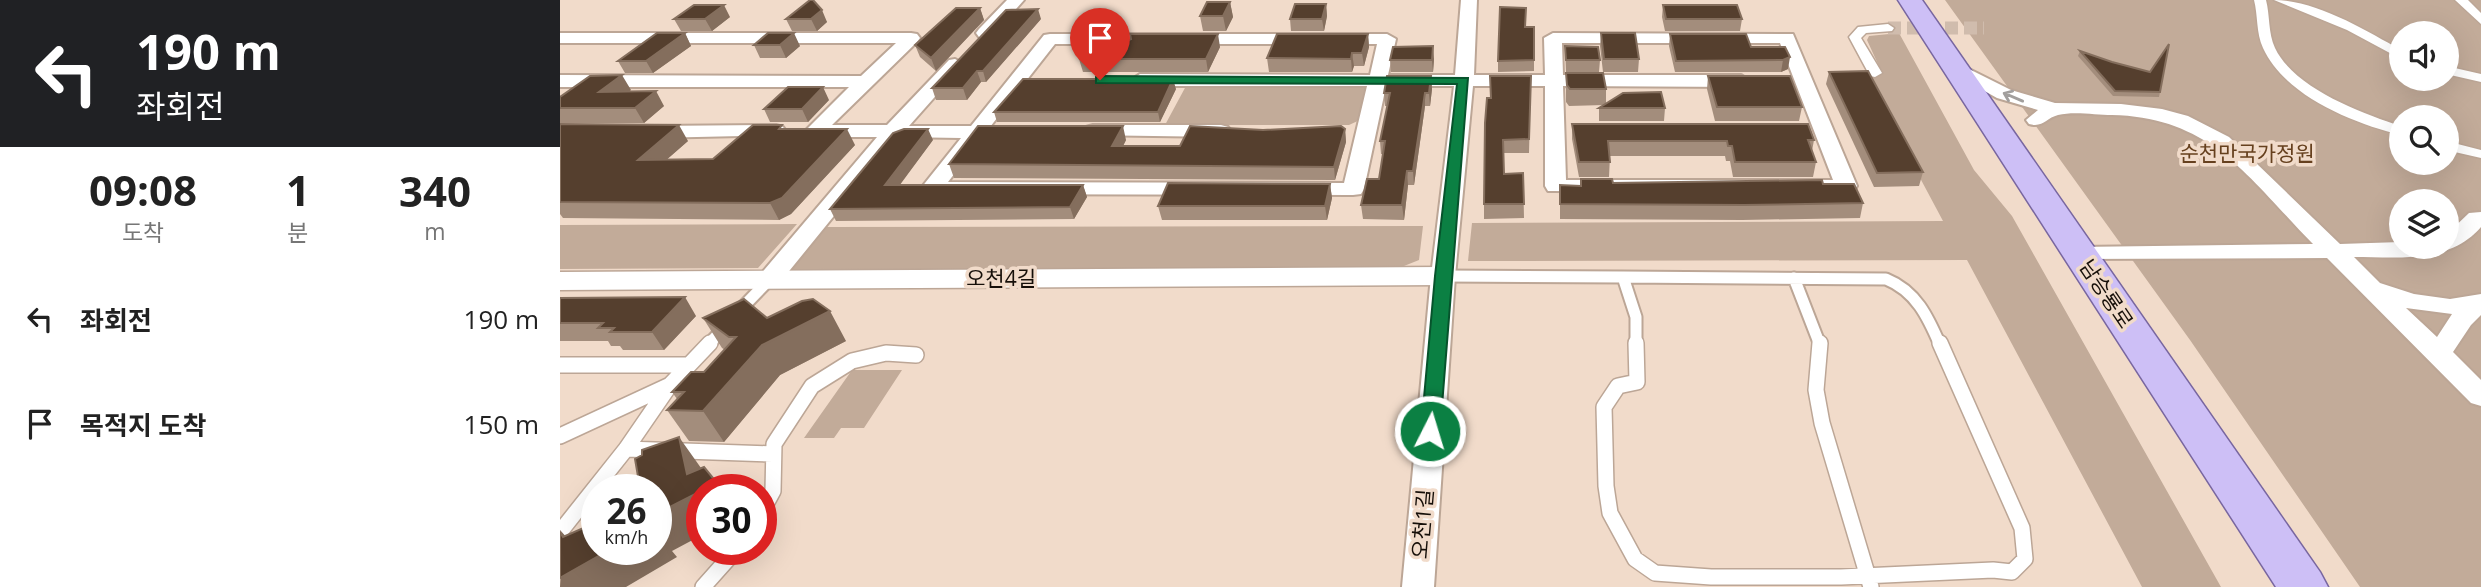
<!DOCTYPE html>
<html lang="ko">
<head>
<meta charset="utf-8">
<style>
	:root { --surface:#fff; --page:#f2f2f2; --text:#222; --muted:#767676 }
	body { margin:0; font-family:"Open Sans","Noto Sans KR",sans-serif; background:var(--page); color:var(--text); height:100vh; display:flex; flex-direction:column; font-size:26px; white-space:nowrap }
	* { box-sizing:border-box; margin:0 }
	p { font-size:23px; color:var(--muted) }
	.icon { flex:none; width:38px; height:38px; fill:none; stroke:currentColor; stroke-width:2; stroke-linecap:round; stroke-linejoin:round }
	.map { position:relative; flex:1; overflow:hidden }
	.drawer { display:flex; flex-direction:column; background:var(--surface); width:560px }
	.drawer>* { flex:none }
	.top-card { background:#202124; color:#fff; overflow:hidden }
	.buttons { position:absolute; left:1829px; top:21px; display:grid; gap:14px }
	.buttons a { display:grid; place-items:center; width:70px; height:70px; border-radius:50%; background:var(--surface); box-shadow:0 7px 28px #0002; font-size:35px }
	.speed { position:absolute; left:21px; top:474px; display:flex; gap:14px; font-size:35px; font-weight:700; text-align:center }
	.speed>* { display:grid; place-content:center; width:91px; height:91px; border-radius:50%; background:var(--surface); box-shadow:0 7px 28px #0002; line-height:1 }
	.speed small { font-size:18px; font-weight:400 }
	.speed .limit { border:10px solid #d22; background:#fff; color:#111 }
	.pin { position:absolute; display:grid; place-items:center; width:60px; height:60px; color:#fff; margin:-72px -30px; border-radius:50% 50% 50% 0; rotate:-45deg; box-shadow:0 0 7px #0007 }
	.pin .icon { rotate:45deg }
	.me { position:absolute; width:77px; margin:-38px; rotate:5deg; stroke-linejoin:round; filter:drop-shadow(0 0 5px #0008) }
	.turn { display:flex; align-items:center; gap:24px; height:147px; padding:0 21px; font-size:32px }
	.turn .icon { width:91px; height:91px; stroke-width:2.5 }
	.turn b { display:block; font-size:49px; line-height:60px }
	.eta { display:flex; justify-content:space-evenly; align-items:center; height:119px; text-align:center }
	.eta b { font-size:42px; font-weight:700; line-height:49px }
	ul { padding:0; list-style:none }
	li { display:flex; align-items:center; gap:21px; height:105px; padding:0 21px }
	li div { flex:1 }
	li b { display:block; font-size:26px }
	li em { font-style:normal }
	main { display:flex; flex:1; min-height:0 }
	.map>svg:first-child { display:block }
	.green { fill:#c2ab99; fill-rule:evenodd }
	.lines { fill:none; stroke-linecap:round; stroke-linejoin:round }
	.pedestrian-tunnel { stroke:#d0bcad; stroke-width:13; stroke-dasharray:13 6; stroke-linecap:butt }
	.service-far1-casing { stroke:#bca696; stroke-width:15 }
	.service-casing { stroke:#bca696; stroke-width:18 }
	.pedestrian-casing { stroke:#bca696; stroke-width:3 }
	.minor-casing { stroke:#bca696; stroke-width:4 }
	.tertiary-casing { stroke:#bca696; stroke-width:3 }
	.primary-casing { stroke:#78669f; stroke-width:3 }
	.service-far1 { stroke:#fff; stroke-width:11 }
	.service { stroke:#fff; stroke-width:15 }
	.pedestrian { fill:#fff; fill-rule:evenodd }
	.minor { fill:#fff; fill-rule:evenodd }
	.tertiary { fill:#fff; fill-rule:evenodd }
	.primary { fill:#cdbff6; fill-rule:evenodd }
	.wall { fill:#a38d7c }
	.shaded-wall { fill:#846e5d }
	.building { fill:#553f2e; stroke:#846e5d; stroke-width:2 }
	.oneway { stroke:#a29f9d }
	.route { fill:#0b8043; stroke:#07532c; stroke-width:2 }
	.labels { text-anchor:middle; stroke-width:7; stroke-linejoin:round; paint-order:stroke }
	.park-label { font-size:21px; fill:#66401e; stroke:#f1dbca }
	.street-label { font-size:21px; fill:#160f09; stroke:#f1dbca }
</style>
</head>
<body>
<main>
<section class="drawer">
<div class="top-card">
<div class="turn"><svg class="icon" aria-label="left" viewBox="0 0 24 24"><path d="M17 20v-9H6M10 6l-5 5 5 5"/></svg><div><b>190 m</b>좌회전</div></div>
</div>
<div class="eta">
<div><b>09:08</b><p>도착</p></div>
<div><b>1</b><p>분</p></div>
<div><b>340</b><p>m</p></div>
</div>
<ul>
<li><svg class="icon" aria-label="left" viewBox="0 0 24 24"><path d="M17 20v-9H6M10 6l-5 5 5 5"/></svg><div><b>좌회전</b></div><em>190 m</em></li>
<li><svg class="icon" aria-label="arrive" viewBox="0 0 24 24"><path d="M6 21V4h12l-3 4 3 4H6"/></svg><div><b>목적지 도착</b></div><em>150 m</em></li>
</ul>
</section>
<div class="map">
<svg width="1921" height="587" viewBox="0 0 1921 587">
	<rect width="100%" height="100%" fill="#f1dbca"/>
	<path class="green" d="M1385 0H1921V587H1800L1630 340ZM1841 33H1886V79H1841ZM1841 117H1886V163H1841ZM1841 201H1886V247H1841Z
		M1339 33 1414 170 1452 216 1661 587H1582L1407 260 908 261 912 223 1383 221 1304 73H1322L1307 40 1309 36Z
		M626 86 810 87 802 119 789 125H605Z
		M237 224 198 268 0 269V225Z
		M863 226 859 260 834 270 228 271 267 227Z
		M292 370H342L304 428H281L274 438H244Z"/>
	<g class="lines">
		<path class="pedestrian-tunnel" d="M1328 28H1424"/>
		<g class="service-far1-casing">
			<path id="service-far1" d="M883 276 1063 277
				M1063 277 1326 279C1356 291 1368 317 1380 345
				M1063 277 1076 317V345
				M1234 278 1260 345
				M177 313 208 281
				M148 345 165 327"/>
		</g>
		<g class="service-casing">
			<path id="service" d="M1076 343 1077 382 1058 386 1044 407 1046 486 1050 513 1075 559 1095 573 1151 577H1281L1433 570 1452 572 1465 559 1462 528 1380 343
				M1260 343 1256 390 1262 423 1311 587
				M0 365H129
				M0 436 110 385
				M66 449 213 454
				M201 513 213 491 214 444 252 386 292 361 326 353 356 355
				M0 532 66 449 110 385 150 343
				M143 587 176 550"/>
		</g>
		<g class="pedestrian-casing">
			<path id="pedestrian" d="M1694 0H1706C1710 15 1708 33 1715 48 1734 88 1801 113 1841 126V135C1793 123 1725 96 1703 48 1696 33 1698 15 1694 0Z
				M1714 0C1756 0 1805 30 1841 50V59L1787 30Z
				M1895 0H1908L1921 13V24Z
				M1328 24 1334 28 1332 31 1306 33 1301 38 1322 73 1315 77 1310 76 1289 37 1298 27Z
				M1886 66 1921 74V82L1886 74Z
				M1886 141 1921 150V158L1886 150Z"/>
		</g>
		<g class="minor-casing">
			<path id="minor" d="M447 0H464L431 37H419L416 33 419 29Z
				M901 0H917L914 75H985L984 38 993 33 1233 34 1297 186 1294 191 1286 192 988 191 985 186V86H913L895 276 874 587H842L871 276 894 86H826L804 189 801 194 793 195 372 194 364 193 361 188 401 138 338 137 217 286 208 288 199 286 196 281 199 276 317 137H255L248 135 245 131 289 87H0V75L301 76 336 43H0V33H351L357 34 360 38 357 42 272 125H327L389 60 395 59 404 64 349 126H411L484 35 490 34H827L836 39 828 75H895ZM1002 43H1220L1273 180H1006L1003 86 1181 87 1190 81 1181 75H1003ZM495 44H817L810 75 580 74 571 80 580 86H807L784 183 388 182 422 138 433 136 436 132 430 127Z
				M1395 62 1451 90 1495 103 1561 104 1602 109 1628 116 1669 137 1780 244 1841 242V247H1886V235L1909 213 1921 212V227C1889 264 1839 257 1794 257L1820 283 1854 294 1890 299 1921 294V315L1911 325 1893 352 1921 380V406L1911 403 1767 258 1510 259 1506 254 1510 249 1518 247 1753 244C1689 179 1652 117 1552 115 1536 115 1514 111 1498 115 1486 118 1483 128 1469 124L1466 120 1478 110 1437 98 1389 71 1386 67ZM1846 308 1892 314 1877 337Z
				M216 125 223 127 226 131 223 135 92 138 85 136 82 132 85 128 92 126Z
				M533 125H661L668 127 671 131 668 135 661 137 526 135 523 131 526 127Z"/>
		</g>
		<g class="tertiary-casing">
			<path id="tertiary" d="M883 267 893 270 898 276 893 282 883 285 0 290V272Z"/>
		</g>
		<g class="primary-casing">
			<path id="primary" d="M1338 0H1362L1760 572 1768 587H1716Z"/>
		</g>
		<use href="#service-far1" class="service-far1"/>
		<use href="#service" class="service"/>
		<use href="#pedestrian" class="pedestrian"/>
		<use href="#minor" class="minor"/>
		<use href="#tertiary" class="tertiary"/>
		<use href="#primary" class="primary"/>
	</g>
	<path class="wall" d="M250 0 267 22 257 31H232L226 19Z
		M670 2 673 17 666 31H643L640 16Z
		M766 4 767 16 764 31H731L730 19Z
		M1103 5 1182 19 1180 31H1105L1102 17Z
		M420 8 424 20 376 71 360 57 355 45Z
		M170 17 152 31H121L114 19Z
		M481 19 426 82H421L407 100H376L372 88Z
		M966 27H974V71L938 72V61Z
		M125 33 131 46 93 73H65L58 61Z
		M1041 33 1079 59 1078 72H1043L1040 46Z
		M808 34 809 47 804 66H794L792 72H709L707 58Z
		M1110 34 1191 47H1225L1228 69 1221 72H1115L1109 46Z
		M194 45 240 46 226 58H200Z
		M1005 46 1040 60 1039 72H1006Z
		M660 47 648 72H523L519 59Z
		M1520 51 1600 92 1599 97 1553 96 1518 56Z
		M874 59 873 72H831L830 60Z
		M1269 72 1363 172 1359 186 1314 187 1266 84Z
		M1006 73 1046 89V104L1105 108 1104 121H1039V108L1044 105 1009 106 1006 102Z
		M871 76 872 89 870 106H865L854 185H848L844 220 803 219 801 205 819 179 823 154H821L820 141 827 106H825L824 93Z
		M971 76 969 153H943L944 174 963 173 964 218 924 219V204L931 98Z
		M1148 76 1242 107 1239 121H1155L1147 89Z
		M616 89 600 122H437L434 112Z
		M71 90 69 91 104 106 84 123H0V97Z
		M269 100 248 122H210L204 109Z
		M0 124 128 141 106 160 153 159 224 129 295 145 231 214 219 220 3 218 0 214Z
		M1012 124 1254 140 1252 151 1256 162 1253 177H1173L1170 161H1166L1165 156H1050L1049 177H1019L1012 139Z
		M785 129 786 142 775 180 394 178 389 164 566 140 563 146H620L703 130Z
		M373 140 339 185H523L527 197 514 219 276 221 270 209Z
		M1021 179 1053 183 1263 184 1303 203 1300 218 1182 220 1000 219V185L1020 186Z
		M770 184 772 198 767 220H602L598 206Z
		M0 298 136 316 104 350H63L60 346H51L48 341H0Z
		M143 318H207L286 341 220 375 164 442 129 441 107 410 117 399 112 392 144 372 165 350 162 348Z"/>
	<path class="shaded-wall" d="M670 2 673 17 666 31 663 16Z
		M766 4 767 16 764 31 762 19Z
		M164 5 170 17 152 31 145 19Z
		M420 8 424 20 376 71 371 58Z
		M478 9 481 19 426 82 423 71Z
		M262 10 267 22 257 31 251 19Z
		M125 33 131 46 93 73 86 61Z
		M234 33 240 46 226 58 220 45Z
		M658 34 660 47 648 72 646 59Z
		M808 34 809 47 804 66 802 53Z
		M873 46 874 59 873 72 872 60Z
		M792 53 794 66 792 72 791 59Z
		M1230 57 1228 69 1221 72 1223 60Z
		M417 71 421 82 407 100 403 88Z
		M62 75 71 90 49 107 39 92Z
		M871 76 872 89 870 106 869 93Z
		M613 79 616 89 600 122 598 112Z
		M263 87 269 100 248 122 242 109Z
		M96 91 104 106 84 123 75 108Z
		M865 93V106L854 185 853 171Z
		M119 125 128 141 88 176 78 160Z
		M563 126 566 140 556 160 552 146Z
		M287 129 295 145 231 214 219 220 210 203Z
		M368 129 373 140 331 197 325 185Z
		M785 129 786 142 775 180 774 167Z
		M847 171 848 185 844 220 842 205Z
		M770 184 772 198 767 220 765 206Z
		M523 185 527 197 514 219 510 207Z
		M125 297 136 316 104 350 92 332Z
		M270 311 286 341 220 375 164 442 143 411 202 345Z
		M119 437 141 468 157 483 162 490H142V535L112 551 117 557 66 587H0L3 537 0 530 26 559 49 550H96V514L127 474Z"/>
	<path class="building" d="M250 0H253L262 10 251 19H226Z
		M647 2H670L663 16H640Z
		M735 4H766L762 19H730Z
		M134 5H164L145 19H114Z
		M1103 5H1177L1182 19H1106Z
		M940 7 966 8 965 27H974V60L938 61Z
		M396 8H420L371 58 355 45Z
		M478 9 423 71H417L403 88H372L446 10Z
		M97 33H125L86 61H58Z
		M208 33H234L220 45H194Z
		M1041 33H1075L1079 59H1044Z
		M570 34H658L646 59H519L571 39Z
		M717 34H808L802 53H792L791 59 707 58Z
		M1110 34H1186L1191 47H1225L1230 57 1223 60 1116 61Z
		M1609 44 1600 92 1555 91 1520 51 1552 62 1590 72Z
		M873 46 872 60H830L833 47Z
		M1005 46 1038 47 1040 60H1006Z
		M1308 71 1363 172 1317 173 1269 72Z
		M1006 73H1043L1046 89H1010L1007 85Z
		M62 75 39 92 96 91 75 108H0V97L30 76Z
		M827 76H871L869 93H865L853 171H847L842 205H801L807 179H819L825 141H820L830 93H824Z
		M930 76H971L969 139 943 140 944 174 963 173 964 204H924L925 123 927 98H931Z
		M1148 76H1230L1242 107H1157Z
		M463 79H613L598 112H434Z
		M228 87H263L242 109H204Z
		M1101 92 1105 108H1039L1063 93Z
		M0 124 119 125 78 160 153 159 193 125H222L219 129H287L222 198 210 203 0 202Z
		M1012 124H1248L1254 140H1248L1256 162H1175L1172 146H1168L1167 141H1048L1050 162H1019Z
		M418 126H563L552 146H620L630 126 703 130 781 126 785 129 774 167 389 164Z
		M344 129H368L325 185H523L510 207 270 209 333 133Z
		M1021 179H1052L1053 183 1262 180 1263 184H1294L1303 203 1184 205 1000 204V185L1021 186Z
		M608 183 770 184 765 206H598Z
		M125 297 92 332H50L54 328H38L43 323H0V298Z
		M184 299 207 318 242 301 253 299 270 311 202 345 143 411 107 410 124 392H112L131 372H144L176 337H169L143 318Z
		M119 437 127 474 144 467 157 483 96 514V490H64L79 482 75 459 82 455V450Z
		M37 522V550H49L0 578V532L3 537Z"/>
	<defs><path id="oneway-shaft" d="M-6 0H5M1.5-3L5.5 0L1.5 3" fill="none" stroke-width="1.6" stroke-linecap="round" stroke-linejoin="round" transform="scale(1.75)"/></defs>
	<use class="oneway" href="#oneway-shaft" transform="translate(1453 97) rotate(-157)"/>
	<path class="route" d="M540 76 908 78 880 431 877 436H864L861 431 875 276 897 84 536 83V77Z"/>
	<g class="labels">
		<g class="park-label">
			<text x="1687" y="161">순천만국가정원</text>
		</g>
		<g class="street-label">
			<text x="441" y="286">오천4길</text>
			<text transform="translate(1546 294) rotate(56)" y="7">남승룡로</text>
			<text transform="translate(863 524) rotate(-85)" y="7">오천1길</text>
		</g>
	</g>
</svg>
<div class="buttons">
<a><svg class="icon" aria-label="sound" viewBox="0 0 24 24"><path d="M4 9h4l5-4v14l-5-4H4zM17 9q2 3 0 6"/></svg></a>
<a><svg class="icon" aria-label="search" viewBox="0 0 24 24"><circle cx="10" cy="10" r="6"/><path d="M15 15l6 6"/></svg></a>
<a><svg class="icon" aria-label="layers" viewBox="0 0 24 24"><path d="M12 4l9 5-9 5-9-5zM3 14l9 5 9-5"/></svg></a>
</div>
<div class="speed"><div>26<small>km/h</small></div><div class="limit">30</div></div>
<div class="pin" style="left:540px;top:80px;background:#d93025"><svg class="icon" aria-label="arrive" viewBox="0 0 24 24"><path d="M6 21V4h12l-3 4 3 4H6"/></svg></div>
<svg class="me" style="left:870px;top:431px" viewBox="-20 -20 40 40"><circle r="17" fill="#0b8043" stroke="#fff" stroke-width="3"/><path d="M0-11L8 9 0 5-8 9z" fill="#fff"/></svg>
</div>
</main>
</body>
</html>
